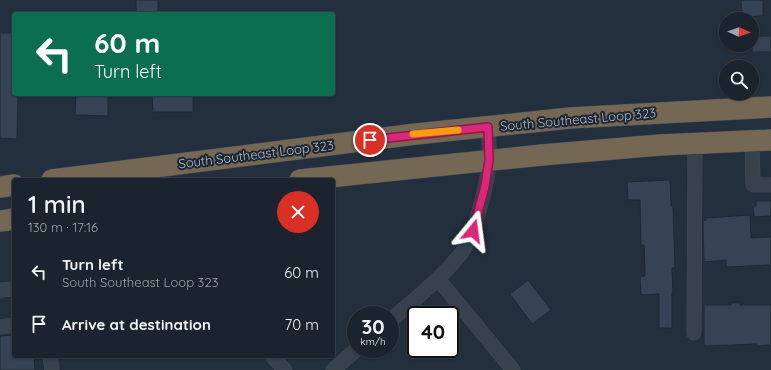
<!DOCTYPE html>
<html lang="en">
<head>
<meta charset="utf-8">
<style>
	:root { --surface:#1b232e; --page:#242b36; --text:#f1f3f6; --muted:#a0a4aa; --line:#39404a }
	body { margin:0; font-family:Quicksand,sans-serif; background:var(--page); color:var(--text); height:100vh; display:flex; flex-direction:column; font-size:15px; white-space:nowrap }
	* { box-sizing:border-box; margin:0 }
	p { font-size:13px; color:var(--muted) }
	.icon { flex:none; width:22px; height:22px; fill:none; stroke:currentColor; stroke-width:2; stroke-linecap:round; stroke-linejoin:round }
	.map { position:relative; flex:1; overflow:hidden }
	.drawer { position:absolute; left:12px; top:178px; width:323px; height:180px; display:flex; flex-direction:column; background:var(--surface); border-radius:4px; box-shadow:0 1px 3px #0004,0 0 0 1px var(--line) }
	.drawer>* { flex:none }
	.banner { position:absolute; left:12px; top:12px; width:323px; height:84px; border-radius:4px; box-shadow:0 1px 3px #0004,0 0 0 1px var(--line); background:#0b6e4f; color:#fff; overflow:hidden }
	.needle { width:26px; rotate:92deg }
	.tools { position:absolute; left:719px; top:12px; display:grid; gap:8px }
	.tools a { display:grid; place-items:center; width:40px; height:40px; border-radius:50%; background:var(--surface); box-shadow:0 1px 3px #0004,0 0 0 1px var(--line); font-size:20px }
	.speed { position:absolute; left:347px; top:306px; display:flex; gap:8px; font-size:20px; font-weight:700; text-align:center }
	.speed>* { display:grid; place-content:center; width:52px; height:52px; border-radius:50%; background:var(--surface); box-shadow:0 1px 3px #0004,0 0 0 1px var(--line); line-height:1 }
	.speed small { font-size:10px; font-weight:400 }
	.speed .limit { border:2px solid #111; border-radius:6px; background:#fff; color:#111 }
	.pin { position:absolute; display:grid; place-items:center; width:34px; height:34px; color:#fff; margin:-17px; border:2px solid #fff; border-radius:50%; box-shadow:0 1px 4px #0007 }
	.me { position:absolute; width:44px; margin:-22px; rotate:16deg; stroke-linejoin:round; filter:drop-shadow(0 0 3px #0008) }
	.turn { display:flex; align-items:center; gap:14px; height:84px; padding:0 16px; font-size:18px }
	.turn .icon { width:52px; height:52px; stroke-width:2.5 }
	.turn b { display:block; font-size:28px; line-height:34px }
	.round { display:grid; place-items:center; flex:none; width:42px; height:42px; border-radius:21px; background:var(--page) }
	.overview { display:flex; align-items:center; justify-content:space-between; height:68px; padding:0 16px }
	h1 { font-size:24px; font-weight:600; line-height:30px }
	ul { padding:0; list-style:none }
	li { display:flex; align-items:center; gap:12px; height:52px; padding:0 16px }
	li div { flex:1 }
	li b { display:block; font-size:15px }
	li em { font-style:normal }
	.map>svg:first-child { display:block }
	.building { fill:#364354; stroke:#1f2835 }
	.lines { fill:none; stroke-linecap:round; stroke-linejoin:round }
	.minor-casing { stroke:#414a57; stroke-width:15 }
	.highway-casing { stroke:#434c59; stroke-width:22 }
	.minor { stroke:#38414e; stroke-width:14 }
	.highway { stroke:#746855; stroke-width:21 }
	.route-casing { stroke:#8e194d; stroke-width:10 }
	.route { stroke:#db2777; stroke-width:7 }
	.slow { stroke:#f59e0b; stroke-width:7 }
	.labels { text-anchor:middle; stroke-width:4; stroke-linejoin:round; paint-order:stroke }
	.street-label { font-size:13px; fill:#b4bcc9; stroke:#1d2633 }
</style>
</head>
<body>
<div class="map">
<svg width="771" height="370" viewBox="0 0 771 370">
	<rect width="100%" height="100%" fill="#242f3e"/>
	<path class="building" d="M136 0H158V14H136Z
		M741 0H763V16L746 17V14H742Z
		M0 33H14V94H18L17 139 0 138Z
		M752 36H771V52H752Z
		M76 94H108V116L75 115Z
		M152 94H193V112H153Z
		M670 180 671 206H673L675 268H672L673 293H672V328H659V294L641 295 640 277 645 276 644 245H641L640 200H628L627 182Z
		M756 201H771V216L754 217 753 206H756Z
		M750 215 751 238 771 237V265L726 267V260L704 262 703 221 706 220V218Z
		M528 280 551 310 532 324 510 294Z
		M731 303H740V305H771V345L757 346V344L704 346V305H731Z
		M14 335V356H34L35 370H0V336Z"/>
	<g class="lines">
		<g class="minor-casing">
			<path id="minor" d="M752 141 753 185H771
				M438 279 513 370
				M0 290 14 289
				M390 321C414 300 439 280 459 256 474 238 488 184 489 160 490 149 488 138 488 127
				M0 327 14 325
				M694 333 695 143
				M50 356 52 370
				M272 356 285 370
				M333 370 357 349"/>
		</g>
		<g class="highway-casing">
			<path id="highway" d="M52 180 416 134 570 118 771 107
				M300 180 542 155 660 145 771 140
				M0 187 14 185
				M0 221 14 219"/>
		</g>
		<use href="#minor" class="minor"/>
		<use href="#highway" class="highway"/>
	</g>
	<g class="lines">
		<g class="route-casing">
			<path id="route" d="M370 140 488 127 489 160 485 186 473 231"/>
		</g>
		<use href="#route" class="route"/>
		<path class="slow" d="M413 134 458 130"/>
	</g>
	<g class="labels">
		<g class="street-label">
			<text transform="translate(578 119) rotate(-5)" y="5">South Southeast Loop 323</text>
			<text transform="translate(256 154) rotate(-7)" y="5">South Southeast Loop 323</text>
		</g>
	</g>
</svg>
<div class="tools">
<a><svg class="needle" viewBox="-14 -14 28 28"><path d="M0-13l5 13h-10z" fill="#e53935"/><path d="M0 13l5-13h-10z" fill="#a0a4aa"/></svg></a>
<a><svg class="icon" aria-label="search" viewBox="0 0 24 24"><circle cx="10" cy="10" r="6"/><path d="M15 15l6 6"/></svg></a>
</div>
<div class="speed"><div>30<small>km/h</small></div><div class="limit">40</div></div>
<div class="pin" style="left:370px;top:140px;background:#d93025"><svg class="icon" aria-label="arrive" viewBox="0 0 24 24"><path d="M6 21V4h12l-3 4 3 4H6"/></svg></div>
<svg class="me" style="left:473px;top:231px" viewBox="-20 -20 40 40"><path d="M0-17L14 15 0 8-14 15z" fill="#db2777" stroke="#fff" stroke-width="4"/></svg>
<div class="banner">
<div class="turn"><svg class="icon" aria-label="left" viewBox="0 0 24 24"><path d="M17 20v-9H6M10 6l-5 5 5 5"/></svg><div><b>60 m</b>Turn left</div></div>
</div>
<section class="drawer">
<div class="overview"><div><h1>1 min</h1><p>130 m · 17:16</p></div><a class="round" style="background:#d93025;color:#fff"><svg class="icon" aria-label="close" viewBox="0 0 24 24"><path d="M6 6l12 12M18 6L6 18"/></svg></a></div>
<ul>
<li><svg class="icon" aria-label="left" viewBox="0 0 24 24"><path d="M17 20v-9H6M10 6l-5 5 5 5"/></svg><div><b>Turn left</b><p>South Southeast Loop 323</p></div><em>60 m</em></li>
<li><svg class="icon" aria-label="arrive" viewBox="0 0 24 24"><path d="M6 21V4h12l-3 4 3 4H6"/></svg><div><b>Arrive at destination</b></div><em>70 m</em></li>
</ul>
</section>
</div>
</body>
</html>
